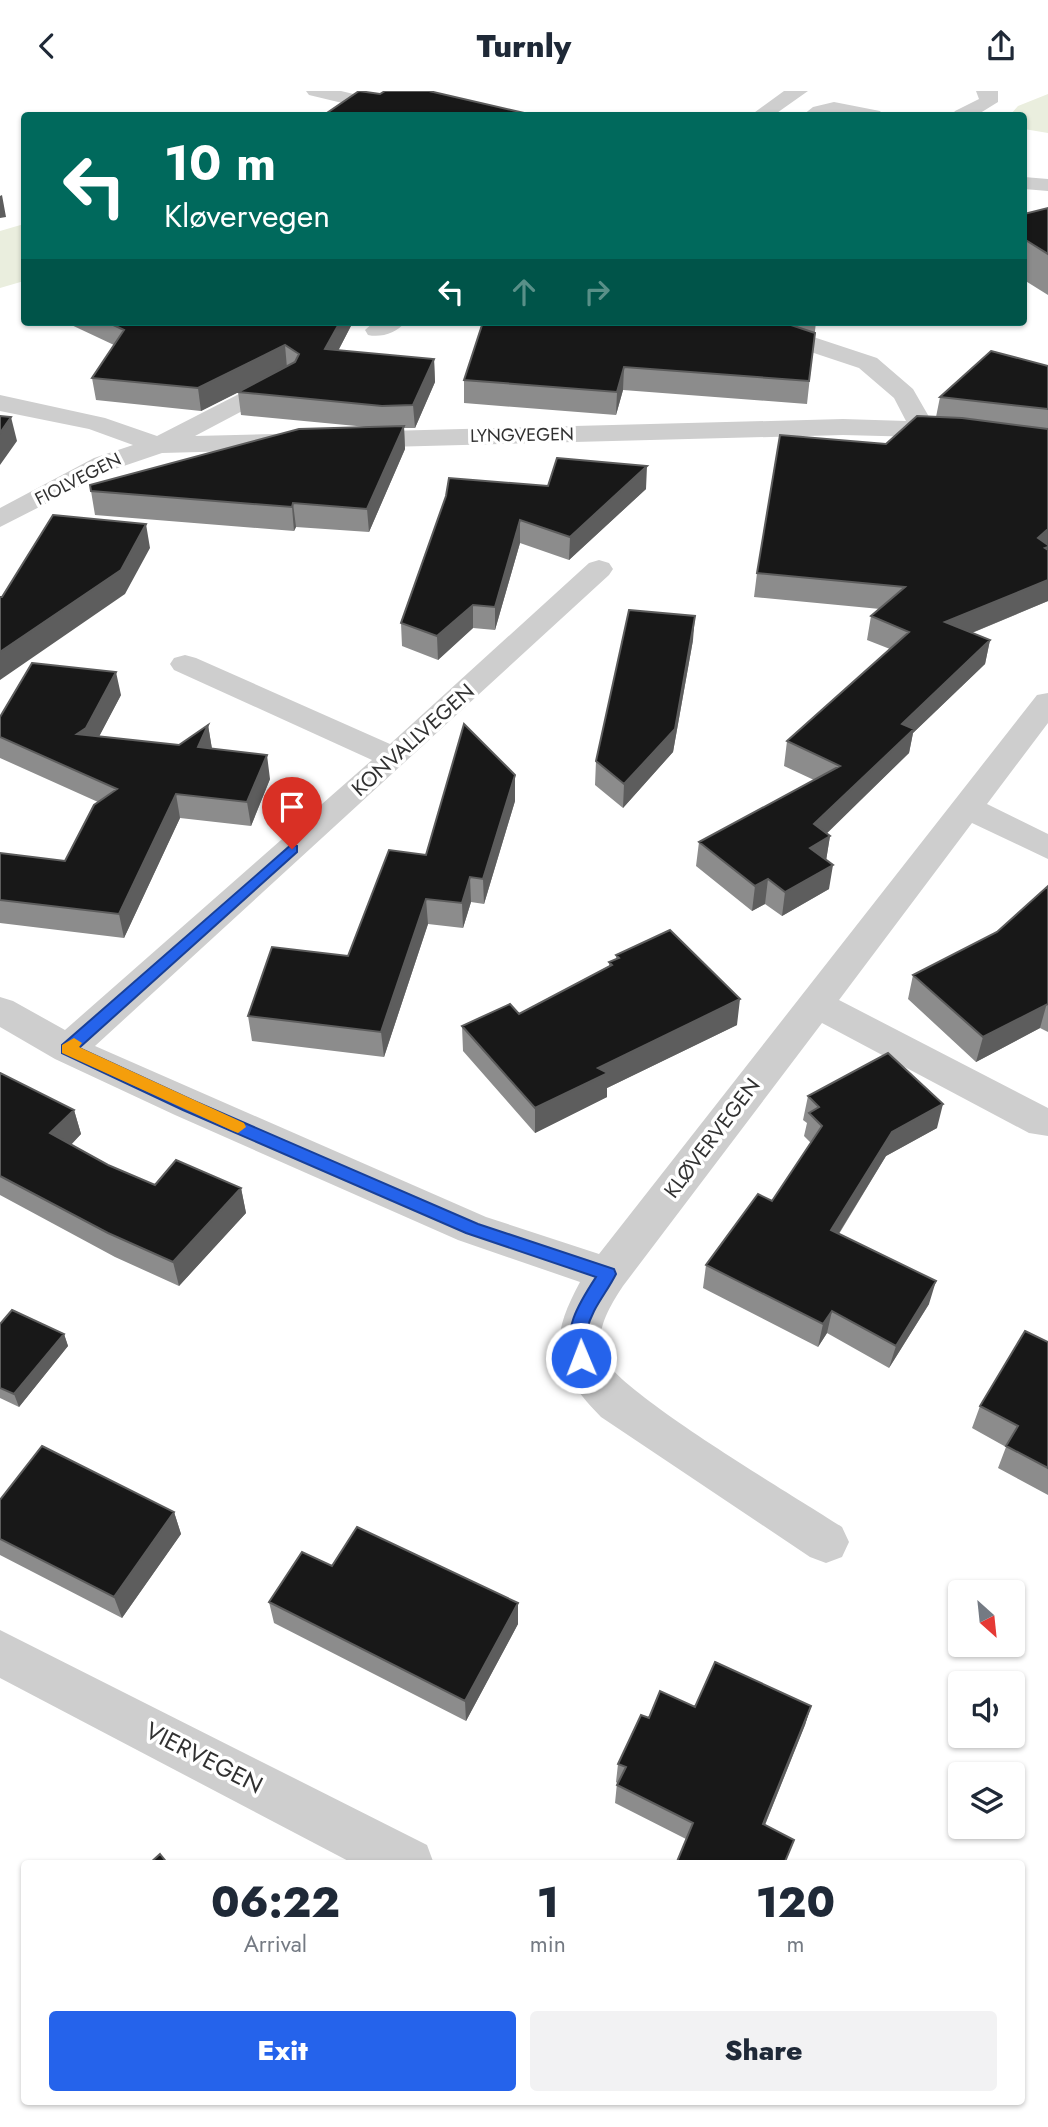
<!DOCTYPE html>
<html lang="en">
<head>
<meta charset="utf-8">
<style>
	:root { --surface:#fff; --page:#f2f2f3; --text:#1f2937; --muted:#747a83; --accent:#2563eb }
	body { margin:0; font-family:Jost,sans-serif; background:var(--page); color:var(--text); height:100vh; display:flex; flex-direction:column; font-size:26px; white-space:nowrap }
	* { box-sizing:border-box; margin:0 }
	p { font-size:23px; color:var(--muted) }
	.icon { flex:none; width:38px; height:38px; fill:none; stroke:currentColor; stroke-width:2; stroke-linecap:round; stroke-linejoin:round }
	.map { position:relative; flex:1; overflow:hidden }
	.side { position:absolute; left:21px; top:1769px; width:1004px; height:245px; display:flex; flex-direction:column; background:var(--surface); border-radius:7px; box-shadow:0 2px 5px #0004 }
	.side>* { flex:none }
	.banner { position:absolute; left:21px; top:21px; width:1006px; height:214px; border-radius:7px; box-shadow:0 2px 5px #0004; background:#00695c; color:#fff; overflow:hidden }
	.needle { width:46px; rotate:153deg }
	.buttons { position:absolute; left:948px; top:1489px; display:grid; gap:14px }
	.buttons a { display:grid; place-items:center; width:77px; height:77px; border-radius:7px; background:var(--surface); box-shadow:0 2px 5px #0004; font-size:35px }
	.pin { position:absolute; display:grid; place-items:center; width:60px; height:60px; color:#fff; margin:-72px -30px; border-radius:50% 50% 50% 0; rotate:-45deg; box-shadow:0 0 7px #0007 }
	.pin .icon { rotate:45deg }
	.me { position:absolute; width:77px; margin:-38px; rotate:359deg; stroke-linejoin:round; filter:drop-shadow(0 0 5px #0008) }
	.turn { display:flex; align-items:center; gap:24px; height:147px; padding:0 28px; font-size:32px }
	.turn .icon { width:91px; height:91px; stroke-width:2.5 }
	.turn b { display:block; font-size:49px; line-height:60px }
	.lanes { display:flex; align-items:center; height:66px; padding:0 28px; background:#0003; justify-content:center; gap:35px; direction:ltr }
	.lanes .off { opacity:.35 }
	.eta { display:flex; justify-content:space-evenly; align-items:center; height:119px; text-align:center }
	.eta b { font-size:42px; font-weight:800; line-height:49px }
	.button { display:flex; gap:14px; margin-top:auto; padding:14px 28px }
	.button a { flex:1; height:80px; border-radius:7px; background:var(--accent); color:#fff; font-size:28px; font-weight:800; line-height:80px; text-align:center }
	.button a+a { background:var(--page); color:var(--text) }
	header { display:flex; justify-content:space-between; align-items:center; height:91px; padding:0 28px; background:var(--surface); font-size:32px; font-weight:800 }
	.map>svg:first-child { display:block }
	.green { fill:#eaeede }
	.lines { fill:none; stroke-linecap:round; stroke-linejoin:round }
	.minor { fill:#cecece; fill-rule:evenodd }
	.wall { fill:#8c8c8c }
	.shaded-wall { fill:#5d5d5d }
	.building { fill:#181818; stroke:#5d5d5d; stroke-width:2 }
	.route { fill:#2563eb; stroke:#184099; stroke-width:2 }
	.slow { fill:#f59e0b }
	.labels { text-anchor:middle; stroke-width:7; stroke-linejoin:round; paint-order:stroke }
	.far-street-label { font-size:18px; fill:#313131; stroke:#fff }
	.street-label { font-size:21px; fill:#313131; stroke:#fff }
	.near-street-label { font-size:24px; fill:#313131; stroke:#fff }
</style>
</head>
<body>
<header><svg class="icon" aria-label="back" viewBox="0 0 24 24"><path d="M15 5l-7 7 7 7"/></svg>Turnly<svg class="icon" aria-label="share" viewBox="0 0 24 24"><path d="M12 15V3M7 8l5-5 5 5M5 13v7h14v-7"/></svg></header>
<div class="map">
<svg width="1048" height="2036" viewBox="0 0 1048 2036">
	<rect width="100%" height="100%" fill="#fff"/>
	<path class="green" d="M1048 3V42L1024 38V24H1010L1018 15Z
		M24 133V190L0 197V140Z"/>
	<g class="lines">
		<path class="minor" d="M306 0H341L387 11 390 15 380 21 309 4Z
			M784 0H808L774 24H751Z
			M976 0H998V11L977 24H952L955 20 979 8Z
			M834 11 880 20 883 24H803L813 16Z
			M1024 86 1048 88V100L1024 98Z
			M374 231H405C397 242 381 247 368 244L365 239Z
			M732 231H768L877 267 913 298 932 331 1048 344V360L958 347 843 344 162 362 112 379 0 436V417L94 367 133 354 89 338 0 320V304L105 327 157 345 286 279 295 282 299 287 295 292 195 345 843 328 906 330 894 307 859 277 736 236Z
			M599 469 609 472 613 478 609 484 95 955 486 1126 599 1163 1037 604 1048 602V632L987 713 1048 743V768L972 732 839 909 1048 1017V1045L1029 1042 822 932 623 1195C610 1215 594 1240 603 1265 615 1300 801 1409 842 1436L849 1451 842 1466 826 1472 810 1466 601 1326C553 1276 547 1252 580 1191L458 1149 175 1024 55 968 0 936V906L13 910 65 939 372 669 174 579 170 573 174 567 185 564 196 567 390 653 589 472Z
			M0 1539 427 1754 434 1773H354L0 1587Z"/>
	</g>
	<path class="wall" d="M1048 117V204L1024 189V123Z
		M65 231H353L338 260 434 268 435 291 415 337H404L405 358 369 441 296 436 294 440 95 424 91 400 367 336 241 324 238 301 201 320 96 309 92 287 114 254Z
		M483 231H816L807 313 623 299 616 324 464 312V289Z
		M1048 275V510L972 542 990 549 985 573 913 642 909 662 826 742 830 745 826 769 829 798 782 825 765 813 752 820 696 775 699 751 814 689 784 675 787 650 890 558 867 549 871 525 880 518 754 506 757 482 886 353 936 326 940 306Z
		M548 395 646 398 569 469 520 452 495 539 473 537 438 569 402 555 401 532 446 405Z
		M693 549 673 661 623 717 595 694 596 670Z
		M121 604 99 645 179 654 208 634 212 658 270 688 251 735 180 727 124 847 0 832V762L65 770 98 711 0 667V626Z
		M515 684V710L484 813 471 811 463 837 428 833 384 966 252 950 248 925 348 865 426 764Z
		M1048 795V941L1040 937 976 971 908 908 913 884 997 841Z
		M616 864 737 934 607 997V1006L535 1042 463 960 462 935 519 923 609 875V871L616 868Z
		M0 982 74 1019 81 1043 71 1054 108 1074 155 1094 241 1097 246 1122 179 1195 115 1166 0 1104Z
		M808 1005 937 1037 886 1065 839 1143 929 1213 889 1277 827 1242 818 1256 703 1197 706 1174 772 1110 811 1052 804 1045 807 1032 803 1029Z
		M0 1233 64 1243 68 1255 19 1316 0 1307Z
		M1048 1251V1404L998 1377 1006 1356 972 1337 980 1315Z
		M0 1409 174 1421 181 1443 122 1527 0 1464Z
		M332 1475 518 1512V1533L466 1630 274 1532 269 1511Z
		M811 1615 805 1634 765 1734 788 1766 686 1748 615 1712 617 1692 616 1691 618 1673 649 1627 695 1616Z"/>
	<path class="shaded-wall" d="M2 104 6 126 0 127V105Z
		M340 231H353L327 281 325 258Z
		M285 254 287 277 201 320 198 297Z
		M434 268 435 291 415 337 413 314Z
		M624 276 623 299 616 324 617 301Z
		M11 326 17 350 0 374V342Z
		M404 335 405 358 369 441 367 418Z
		M647 375 646 398 569 469 570 446Z
		M293 412 296 436 294 440 292 416Z
		M520 429V452L495 539V516Z
		M146 433 150 457 125 503 0 589V561Z
		M1048 438V461L1038 447Z
		M1048 489V510L940 555 945 531Z
		M473 514V537L438 569 437 545Z
		M695 525 693 549 673 661 623 717 624 693Z
		M990 549 985 573 913 642 909 662 814 755 830 745 826 770 806 781 814 733 902 633Z
		M116 581 121 604 91 661 77 643Z
		M208 634 212 658 198 656Z
		M267 664 270 688 251 735 247 711Z
		M515 684V710L484 813 483 788Z
		M176 703 180 727 124 847 119 823Z
		M833 774 829 798 782 825 785 801Z
		M470 786 471 811 463 837 462 812Z
		M768 788 765 813 752 820 755 795Z
		M426 808 428 833 384 966 381 941Z
		M740 908 737 934 607 997V1006L535 1042V1017L598 977Z
		M1047 912 1040 937 976 971 983 946Z
		M943 1013 937 1037 886 1065 826 1163 831 1139 892 1041Z
		M74 1019 81 1043 58 1067 50 1042Z
		M241 1097 246 1122 179 1195 173 1171Z
		M936 1190 929 1213 889 1277 896 1255Z
		M832 1220 827 1242 818 1256 823 1233Z
		M64 1243 68 1255 19 1316 14 1303Z
		M174 1421 181 1443 122 1527 114 1506Z
		M518 1512V1533L466 1630 465 1610Z
		M811 1615 805 1634 758 1751 763 1733Z"/>
	<path class="building" d="M359 0 380 3 385 0H429L533 24H324Z
		M1048 117V163L1024 148V123Z
		M107 231H340L325 258 434 268 413 314 382 315 238 301 295 271 299 263 285 254 198 297 92 287 124 239Z
		M483 231H782L815 242 809 290 624 276 617 301 464 289Z
		M991 260 1048 275V318L940 306Z
		M0 325 11 326 0 342Z
		M917 325 962 327 1048 338V438L1038 447 1048 454V456L1045 457 1048 459V489L945 531 990 549 902 633 914 638 814 733 830 745 810 757 833 774 785 801 768 788 755 795 699 751 840 675 787 650 909 541 871 525 905 496 757 482 780 344 886 353Z
		M404 335 367 418 293 412 292 416 91 400 90 394 299 338Z
		M557 367 647 375 570 446 520 429 495 516 473 514 437 545 401 532 446 405 449 387 548 395Z
		M53 424 146 433 121 479 0 561V506H2Z
		M629 519 695 525 675 638 624 693 596 670Z
		M32 572 116 581 86 637 77 643 179 654 208 634 198 656 267 664 247 711 176 703 119 823 0 809V762L65 770 94 714 117 698 0 646V626Z
		M464 633 515 684 483 788 470 786 462 812 426 808 381 941 248 925 272 856 348 865 389 759 426 764Z
		M1048 795V913L983 946 913 884 997 841Z
		M670 839 740 908 598 977 608 982 535 1017 462 935 510 913 519 923 612 874 609 871 619 867 616 864Z
		M888 962 943 1013 892 1041 831 1139 936 1190 896 1255 832 1220 823 1233 706 1174 758 1103 772 1110 822 1035 809 1022 819 1016 808 1005Z
		M0 982 74 1019 50 1042 108 1074 155 1094 176 1069 241 1097 173 1171 108 1142 0 1085Z
		M12 1219 64 1243 14 1303 0 1297V1233Z
		M1025 1240 1048 1251V1377L1006 1355 1018 1335 980 1315Z
		M42 1355 174 1421 114 1506 0 1448V1409Z
		M357 1436 518 1512 465 1610 269 1511 302 1461 332 1475Z
		M715 1571 811 1615 763 1733 794 1749 784 1773H676L693 1732 617 1694 626 1676 618 1673 641 1624 649 1627 660 1600 695 1616Z
		M160 1763 168 1773H149Z"/>
	<path class="route" d="M292 753 297 755V761L79 957 194 1010 478 1133 614 1178 616 1183C606 1203 592 1217 587 1239 585 1250 593 1262 587 1273H575C560 1241 579 1212 596 1186L466 1142 183 1019 62 962V954Z"/>
	<path class="slow" d="M74 947 82 952 79 956 244 1032 246 1036 238 1042 233 1040 62 962V954Z"/>
	<g class="labels">
		<g class="far-street-label">
			<text transform="translate(522 344) rotate(-1)" y="6">LYNGVEGEN</text>
			<text transform="translate(78 388) rotate(-27)" y="6">FIOLVEGEN</text>
		</g>
		<g class="street-label">
			<text transform="translate(413 649) rotate(-42)" y="7">KONVALLVEGEN</text>
			<text transform="translate(712 1047) rotate(-53)" y="7">KLØVERVEGEN</text>
		</g>
		<g class="near-street-label">
			<text transform="translate(204 1667) rotate(27)" y="8">VIERVEGEN</text>
		</g>
	</g>
</svg>
<div class="buttons">
<a><svg class="needle" viewBox="-14 -14 28 28"><path d="M0-13l5 13h-10z" fill="#e53935"/><path d="M0 13l5-13h-10z" fill="#747a83"/></svg></a>
<a><svg class="icon" aria-label="sound" viewBox="0 0 24 24"><path d="M4 9h4l5-4v14l-5-4H4zM17 9q2 3 0 6"/></svg></a>
<a><svg class="icon" aria-label="layers" viewBox="0 0 24 24"><path d="M12 4l9 5-9 5-9-5zM3 14l9 5 9-5"/></svg></a>
</div>
<div class="pin" style="left:292px;top:758px;background:#d93025"><svg class="icon" aria-label="arrive" viewBox="0 0 24 24"><path d="M6 21V4h12l-3 4 3 4H6"/></svg></div>
<svg class="me" style="left:581px;top:1267px" viewBox="-20 -20 40 40"><circle r="17" fill="#2563eb" stroke="#fff" stroke-width="3"/><path d="M0-11L8 9 0 5-8 9z" fill="#fff"/></svg>
<div class="banner">
<div class="turn"><svg class="icon" aria-label="left" viewBox="0 0 24 24"><path d="M17 20v-9H6M10 6l-5 5 5 5"/></svg><div><b>10 m</b>Kløvervegen</div></div>
<div class="lanes"><svg class="icon" aria-label="left" viewBox="0 0 24 24"><path d="M17 20v-9H6M10 6l-5 5 5 5"/></svg><svg class="icon off" aria-label="ahead" viewBox="0 0 24 24"><path d="M12 20V5M6 11l6-6 6 6"/></svg><svg class="icon off" aria-label="right" viewBox="0 0 24 24"><path d="M7 20v-9h11M14 6l5 5-5 5"/></svg></div>
</div>
<section class="side">
<div class="eta">
<div><b>06:22</b><p>Arrival</p></div>
<div><b>1</b><p>min</p></div>
<div><b>120</b><p>m</p></div>
</div>
<div class="button"><a>Exit</a><a>Share</a></div>
</section>
</div>
</body>
</html>
